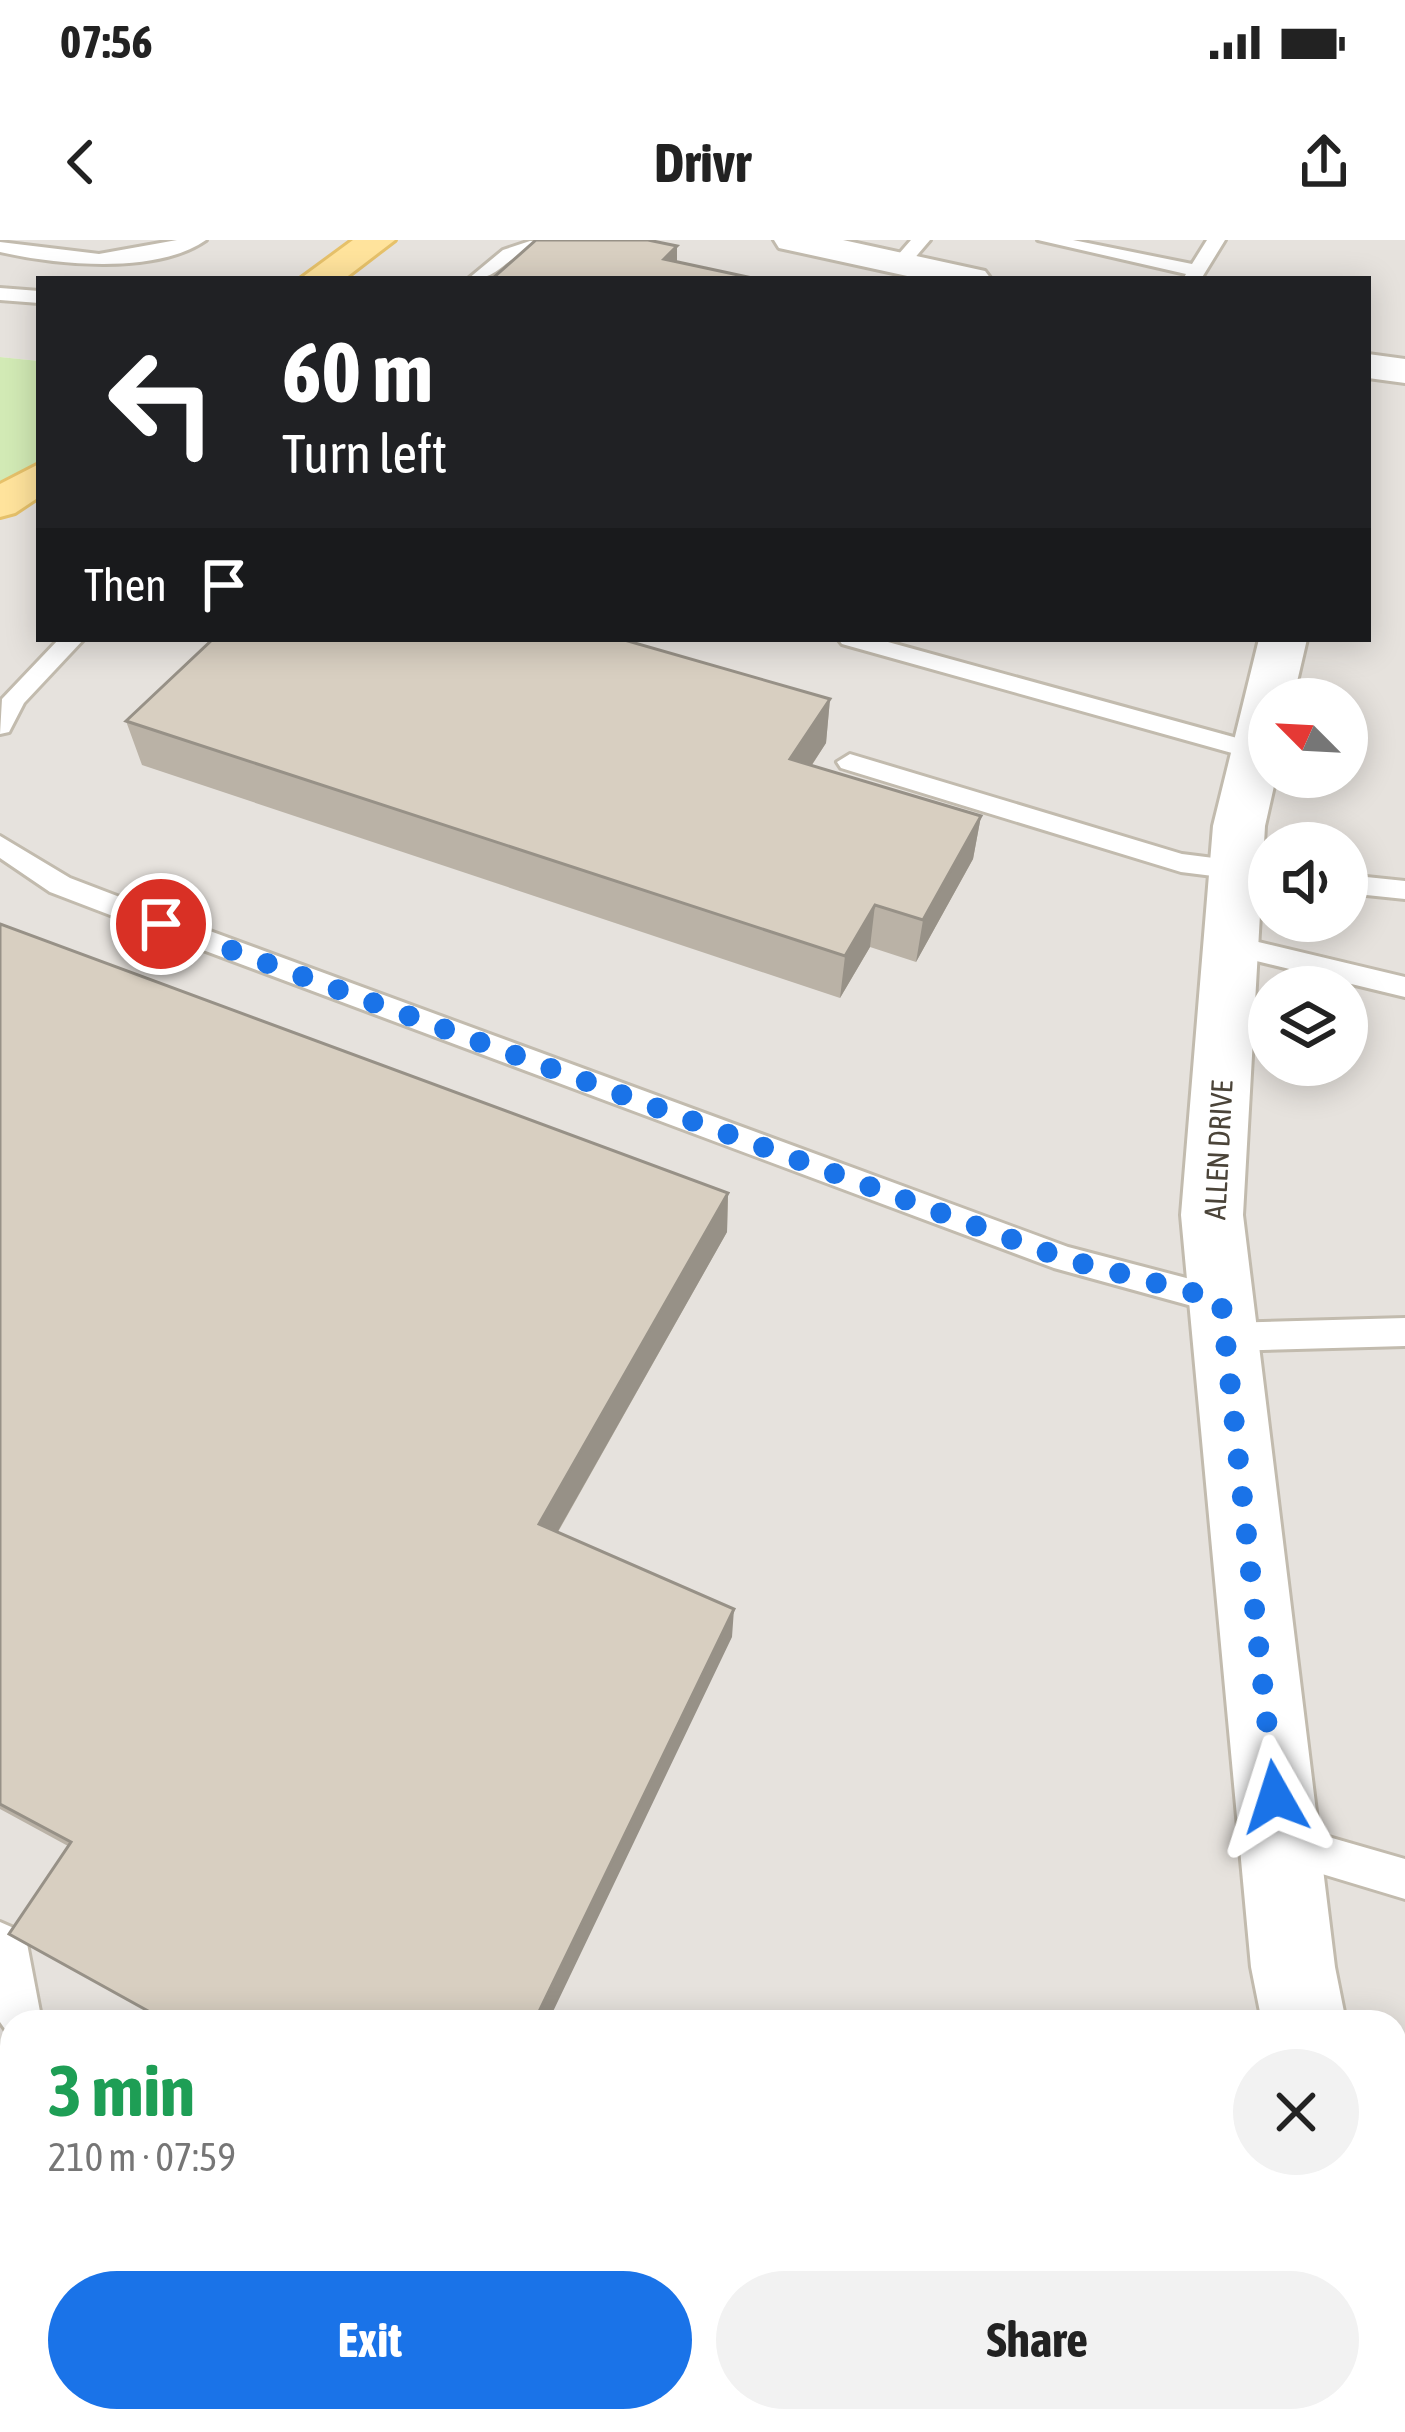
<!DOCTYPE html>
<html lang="en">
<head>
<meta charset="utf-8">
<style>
	:root { --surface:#fff; --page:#f2f2f2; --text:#222; --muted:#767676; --accent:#1a73e8 }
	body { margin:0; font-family:"Asap Condensed",sans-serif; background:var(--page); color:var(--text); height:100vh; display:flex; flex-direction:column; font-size:45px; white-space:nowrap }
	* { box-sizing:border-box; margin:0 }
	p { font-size:39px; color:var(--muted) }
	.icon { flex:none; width:66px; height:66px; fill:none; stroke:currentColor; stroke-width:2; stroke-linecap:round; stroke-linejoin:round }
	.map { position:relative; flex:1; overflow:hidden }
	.details { position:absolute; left:0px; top:1770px; width:1407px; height:423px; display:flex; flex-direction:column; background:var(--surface); border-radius:36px 36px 0 0; box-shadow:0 6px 30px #0003 }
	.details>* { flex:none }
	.guide { position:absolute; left:36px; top:36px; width:1335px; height:366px; border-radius:0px; box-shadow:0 6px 30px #0003; background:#202124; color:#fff; overflow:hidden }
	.needle { width:78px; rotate:294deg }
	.controls { position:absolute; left:1248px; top:438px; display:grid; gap:24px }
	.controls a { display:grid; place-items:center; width:120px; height:120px; border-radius:50%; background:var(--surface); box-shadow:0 6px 30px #0003; font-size:60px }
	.pin { position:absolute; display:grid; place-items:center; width:102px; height:102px; color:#fff; margin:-51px; border:6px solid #fff; border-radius:50%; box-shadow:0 3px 12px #0007 }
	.me { position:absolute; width:132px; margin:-66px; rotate:354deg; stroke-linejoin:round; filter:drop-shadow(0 0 9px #0008) }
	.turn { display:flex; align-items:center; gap:42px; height:252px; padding:0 48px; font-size:54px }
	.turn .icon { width:156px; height:156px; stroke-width:2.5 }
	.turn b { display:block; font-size:84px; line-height:102px }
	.then { display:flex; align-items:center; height:114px; padding:0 48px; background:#0003; gap:24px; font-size:45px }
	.round { display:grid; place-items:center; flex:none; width:126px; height:126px; border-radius:63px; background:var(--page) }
	.overview { display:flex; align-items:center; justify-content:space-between; height:204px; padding:0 48px }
	h1 { font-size:72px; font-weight:700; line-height:90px; color:#1e9e55 }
	.button { display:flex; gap:24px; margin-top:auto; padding:24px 48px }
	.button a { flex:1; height:138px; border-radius:72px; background:var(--accent); color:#fff; font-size:48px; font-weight:700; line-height:138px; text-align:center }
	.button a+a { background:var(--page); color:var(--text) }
	.status { display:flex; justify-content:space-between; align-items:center; height:84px; padding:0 60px; background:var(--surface); direction:ltr }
	.status svg { height:33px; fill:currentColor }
	header { display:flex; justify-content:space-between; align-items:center; height:156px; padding:0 48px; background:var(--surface); font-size:54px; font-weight:700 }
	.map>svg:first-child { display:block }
	.industrial { fill:#e6e2dd; fill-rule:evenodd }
	.green { fill:#d2eab5 }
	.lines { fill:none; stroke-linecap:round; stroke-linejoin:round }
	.service-casing { stroke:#c2bbae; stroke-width:6 }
	.minor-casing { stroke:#c2bbae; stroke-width:6 }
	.primary-casing { stroke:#e6c16a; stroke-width:6 }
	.service { fill:#fff; fill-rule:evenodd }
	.minor { fill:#fff; fill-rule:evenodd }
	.primary { fill:#ffe39c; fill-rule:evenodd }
	.wall { fill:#bab2a6 }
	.shaded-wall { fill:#979187 }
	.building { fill:#d8cfc1; stroke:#979187; stroke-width:3 }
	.route { stroke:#1a73e8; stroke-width:21; stroke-dasharray:0 37.8 }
	.labels { text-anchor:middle; stroke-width:12; stroke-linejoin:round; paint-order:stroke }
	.street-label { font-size:30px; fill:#4b4439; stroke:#fff }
</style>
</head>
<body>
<div class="status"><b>07:56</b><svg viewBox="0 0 49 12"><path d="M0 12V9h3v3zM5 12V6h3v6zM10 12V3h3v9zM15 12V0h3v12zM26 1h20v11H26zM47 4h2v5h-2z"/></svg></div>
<header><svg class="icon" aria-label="back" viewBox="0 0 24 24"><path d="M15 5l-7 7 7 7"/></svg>Drivr<svg class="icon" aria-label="share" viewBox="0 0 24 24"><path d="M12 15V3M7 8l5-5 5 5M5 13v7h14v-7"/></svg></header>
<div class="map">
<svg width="1405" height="2192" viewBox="0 0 1405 2192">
	<rect width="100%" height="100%" fill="#f6f3ec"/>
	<path class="industrial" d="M0 0H1405V2192H0V264L39 237V399H1368V39H39V121L0 117ZM1269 459H1347V537H1269ZM1269 603H1347V681H1269ZM1269 747H1347V825H1269ZM12 1782H1395V2181H12Z"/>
	<path class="green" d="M0 117 39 121V237L0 264Z"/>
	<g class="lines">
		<g class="service-casing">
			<path id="service" d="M177 0H206C156 35 57 25 0 12V2L99 14Z
				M911 0H930L907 27H893L891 23Z
				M1038 0H1073L1192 24 1207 0H1225L1201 39H1183L1186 34Z
				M530 1 570 3 579 8C565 17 548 8 531 12 501 18 502 39 468 39L503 10Z
				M0 48 39 51V63L0 60Z
				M59 399H84L24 463 9 492 0 494 2 459Z
				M838 399H877L1266 506 1269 513 1257 520 842 404Z
				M850 514 1182 614 1269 625V643L1181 632 841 528 837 522Z
				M0 596 70 638 172 677 1068 1007 1232 1050 1237 1060 1232 1070 1221 1074 1054 1028 152 691 50 652 0 618Z
				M1347 635 1405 641V659L1347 653Z
				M1233 696 1405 737V757L1223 713 1219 706Z
				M1405 1078V1106L1225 1111 1213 1107 1208 1097 1213 1087 1225 1083Z
				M1280 1583 1405 1619V1659L1266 1617 1260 1603 1266 1589Z
				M0 1682 25 1693 42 1782H12V1799L0 1782Z
				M12 1908V1952L0 1954V1910Z
				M12 2158V2181H38L37 2192H0V2163Z"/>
		</g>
		<g class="minor-casing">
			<path id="minor" d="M774 0H843L985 31 991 39H921L779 8Z
				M1368 114 1405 119V143L1368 138Z
				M1259 399H1307L1293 459H1269V537H1276L1265 586 1243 975 1335 1727 1346 1782H1262L1251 1727 1181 975 1213 586Z
				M1395 2138 1405 2142V2192H1338L1336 2181H1395Z"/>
		</g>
		<g class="primary-casing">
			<path id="primary" d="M353 0H395L344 39H300Z
				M39 224V257L15 273 0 277V244Z"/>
		</g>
		<use href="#service" class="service"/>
		<use href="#minor" class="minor"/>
		<use href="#primary" class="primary"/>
	</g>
	<path class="wall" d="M830 459 826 503 812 525 981 576 973 619 916 722 870 707 840 758 142 525 126 481Z
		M0 684 728 953 727 992 558 1292 732 1397 68 1606 0 1569Z"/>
	<path class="shaded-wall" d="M677 6V39L664 19Z
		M830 459 826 503 787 563 790 519Z
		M981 576 973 619 916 722 923 680Z
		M875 665 870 707 840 758 845 716Z
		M728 953 727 992 545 1314 539 1284Z
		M734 1369 732 1397 548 1782H534Z"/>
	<path class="building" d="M536 0H648L677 6 664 19 757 39H492Z
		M213 399H621L830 459 790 519 981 576 923 680 875 665 845 716 126 481Z
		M0 684 728 953 539 1284 734 1369 534 1782H168L9 1694 71 1602 0 1564Z"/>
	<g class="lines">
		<path class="route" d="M161 684 1065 1019 1221 1060 1275 1557"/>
	</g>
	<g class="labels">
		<g class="street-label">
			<text transform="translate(1219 910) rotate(-87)" y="10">ALLEN DRIVE</text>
		</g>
	</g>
</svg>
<div class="controls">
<a><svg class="needle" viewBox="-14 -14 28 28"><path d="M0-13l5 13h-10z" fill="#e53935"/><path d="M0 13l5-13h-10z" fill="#767676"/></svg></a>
<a><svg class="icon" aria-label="sound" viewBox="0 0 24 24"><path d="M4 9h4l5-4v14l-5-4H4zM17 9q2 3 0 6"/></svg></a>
<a><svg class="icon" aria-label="layers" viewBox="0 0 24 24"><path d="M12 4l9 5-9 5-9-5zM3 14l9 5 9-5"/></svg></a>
</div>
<div class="pin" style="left:161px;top:684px;background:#d93025"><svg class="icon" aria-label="arrive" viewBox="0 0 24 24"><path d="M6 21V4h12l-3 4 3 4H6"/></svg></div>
<svg class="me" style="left:1275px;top:1557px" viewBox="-20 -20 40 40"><path d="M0-17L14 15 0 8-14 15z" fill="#1a73e8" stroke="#fff" stroke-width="4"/></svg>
<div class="guide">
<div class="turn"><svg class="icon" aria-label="left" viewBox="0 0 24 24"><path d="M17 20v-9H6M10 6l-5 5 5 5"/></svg><div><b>60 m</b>Turn left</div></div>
<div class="then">Then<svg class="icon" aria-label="arrive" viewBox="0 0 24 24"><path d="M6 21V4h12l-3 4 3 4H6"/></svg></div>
</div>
<section class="details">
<div class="overview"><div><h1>3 min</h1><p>210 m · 07:59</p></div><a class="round"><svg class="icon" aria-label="close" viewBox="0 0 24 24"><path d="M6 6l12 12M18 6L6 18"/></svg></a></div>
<div class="button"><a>Exit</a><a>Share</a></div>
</section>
</div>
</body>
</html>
